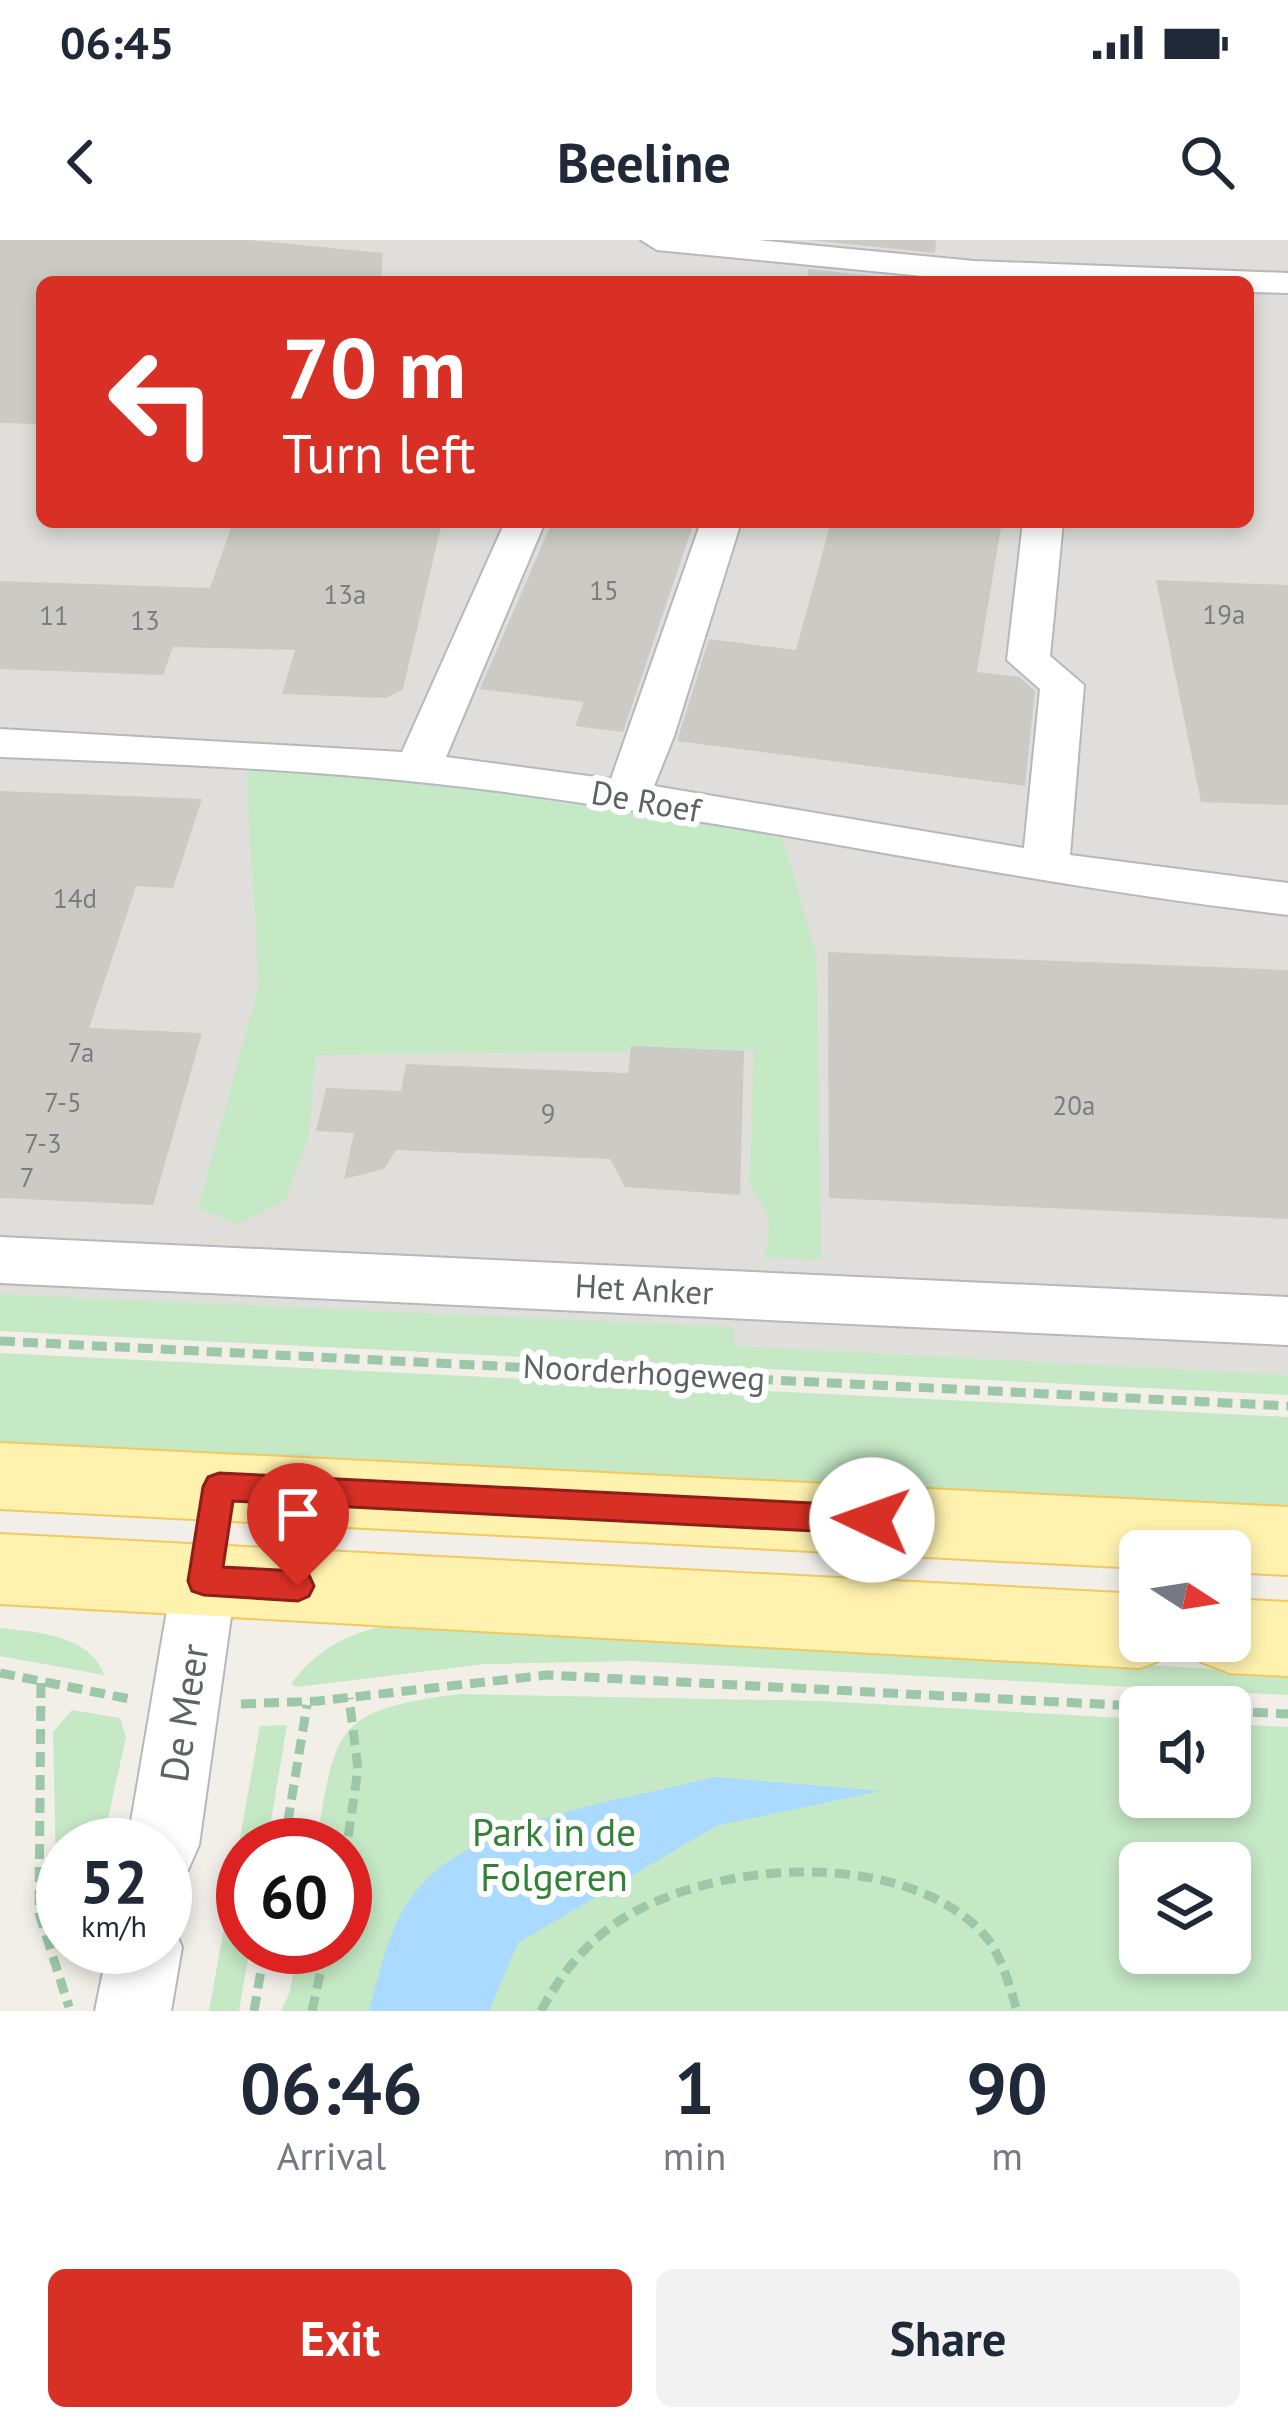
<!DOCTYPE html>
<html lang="en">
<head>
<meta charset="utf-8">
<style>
	:root { --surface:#fff; --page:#f2f2f3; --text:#1f2937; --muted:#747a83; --accent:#d93025 }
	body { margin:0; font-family:"PT Sans",sans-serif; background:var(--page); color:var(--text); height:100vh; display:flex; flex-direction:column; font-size:45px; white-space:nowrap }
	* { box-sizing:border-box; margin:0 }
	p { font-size:39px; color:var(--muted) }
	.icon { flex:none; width:66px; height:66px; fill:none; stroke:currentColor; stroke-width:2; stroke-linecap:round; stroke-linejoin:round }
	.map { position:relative; height:1771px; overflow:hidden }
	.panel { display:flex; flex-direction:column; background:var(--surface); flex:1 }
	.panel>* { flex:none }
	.banner { position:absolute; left:36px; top:36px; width:1218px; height:252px; border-radius:18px; box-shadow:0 6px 18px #0003; background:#d93025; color:#fff; overflow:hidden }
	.needle { width:78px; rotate:102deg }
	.tools { position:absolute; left:1119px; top:1290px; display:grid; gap:24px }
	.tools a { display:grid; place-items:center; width:132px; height:132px; border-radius:18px; background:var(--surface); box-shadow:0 6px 18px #0003; font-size:60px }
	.speed { position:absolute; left:36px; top:1578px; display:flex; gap:24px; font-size:60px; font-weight:700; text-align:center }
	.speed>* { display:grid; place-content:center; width:156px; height:156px; border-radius:50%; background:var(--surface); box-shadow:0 6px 18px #0003; line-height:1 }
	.speed small { font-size:30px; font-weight:400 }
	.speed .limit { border:18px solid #d22; background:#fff; color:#111 }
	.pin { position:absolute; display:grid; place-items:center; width:102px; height:102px; color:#fff; margin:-123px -51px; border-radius:50% 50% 50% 0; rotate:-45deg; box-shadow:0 0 12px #0007 }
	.pin .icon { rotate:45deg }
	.me { position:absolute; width:132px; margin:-66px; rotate:273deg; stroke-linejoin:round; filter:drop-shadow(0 0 9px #0008) }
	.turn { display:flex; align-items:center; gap:42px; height:252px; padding:0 48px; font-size:54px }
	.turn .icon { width:156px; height:156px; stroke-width:2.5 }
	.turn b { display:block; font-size:84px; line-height:102px }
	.eta { display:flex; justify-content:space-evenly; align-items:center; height:204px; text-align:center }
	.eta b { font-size:72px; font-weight:800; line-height:84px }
	.cta { display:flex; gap:24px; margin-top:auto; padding:24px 48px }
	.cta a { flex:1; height:138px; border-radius:18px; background:var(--accent); color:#fff; font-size:48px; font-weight:800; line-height:138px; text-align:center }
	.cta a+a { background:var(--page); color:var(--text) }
	.status { display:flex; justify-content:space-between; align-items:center; height:84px; padding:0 60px; background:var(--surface); direction:ltr }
	.status svg { height:33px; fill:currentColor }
	header { display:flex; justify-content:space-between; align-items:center; height:156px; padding:0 48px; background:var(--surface); font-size:54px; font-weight:800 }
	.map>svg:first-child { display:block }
	.industrial { fill:#e0deda; fill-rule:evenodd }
	.green { fill:#c5e8c5; fill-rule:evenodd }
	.water { fill:#aadaff }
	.building { fill:#cccac5 }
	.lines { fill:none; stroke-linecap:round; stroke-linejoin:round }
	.minor-casing { stroke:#b5b8bc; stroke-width:4 }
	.major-casing { stroke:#f2c960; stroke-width:4 }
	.path { stroke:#9cc7a9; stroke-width:9; stroke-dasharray:15 8; stroke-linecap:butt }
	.minor { fill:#fff; fill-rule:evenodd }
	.major { fill:#fff2af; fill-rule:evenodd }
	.route { fill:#d93025; stroke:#8d1f18; stroke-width:3 }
	.labels { text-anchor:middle; stroke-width:12; stroke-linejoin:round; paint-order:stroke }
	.number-label { font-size:27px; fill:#7a7d7f }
	.street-label { font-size:33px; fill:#5f6368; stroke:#fff }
	.near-street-label { font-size:39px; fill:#5f6368; stroke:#fff }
	.near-park-label { font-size:39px; fill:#348238; stroke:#fff }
</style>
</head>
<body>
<div class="status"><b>06:45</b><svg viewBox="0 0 49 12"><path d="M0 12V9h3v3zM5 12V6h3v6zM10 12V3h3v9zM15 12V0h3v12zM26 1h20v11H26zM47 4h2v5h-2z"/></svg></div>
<header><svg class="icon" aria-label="back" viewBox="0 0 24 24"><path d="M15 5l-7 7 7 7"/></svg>Beeline<svg class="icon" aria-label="search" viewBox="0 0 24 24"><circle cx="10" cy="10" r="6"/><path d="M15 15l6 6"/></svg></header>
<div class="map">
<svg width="1288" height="1771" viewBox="0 0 1288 1771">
	<rect width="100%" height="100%" fill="#f1efe8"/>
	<path class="industrial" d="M0 0H1288V1136L0 1073ZM42 42H1248V282H42Z"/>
	<path class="green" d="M246 527 458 540 781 593 817 717 821 1020 763 1018C773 987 771 972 749 946L754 810 316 815 308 897 285 961 238 984 198 969 259 745Z
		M0 1054 733 1087 734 1106 1288 1135V1155L0 1091Z
		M0 1113 1288 1177V1272L0 1206Z
		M399 1384 1288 1433V1455L633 1421 485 1424 296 1447 291 1444C319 1406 354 1390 399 1384Z
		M0 1388C36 1392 91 1395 104 1435L0 1416Z
		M460 1454 822 1461 1140 1479V1557H1230V1484L1288 1487V1771H281L290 1751 298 1707H345V1605H316C336 1487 334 1470 460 1454ZM1140 1623H1230V1713H1140Z
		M72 1470 120 1478 126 1497 102 1605H63V1683L57 1673 53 1492Z
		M287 1485 267 1605H243V1707H250L239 1771H209L260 1486Z"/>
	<path class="water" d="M715 1537 880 1551 716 1586 518 1703 489 1771H369C381 1728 390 1678 422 1644 483 1578 629 1559 715 1537Z"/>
	<path class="building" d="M0 0H249L383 13 381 42H42V184L0 183Z
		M809 0H936L935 13Z
		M808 29 934 42H808Z
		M233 282H442L403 449 386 458 282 454 295 410 173 407 163 435 0 429V341L210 348Z
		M552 282H694L623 492 575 486 584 462 480 449Z
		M831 282H947L1001 288 977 432 1019 437 1035 451 1025 546 677 501 709 399 796 410Z
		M1156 340 1288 345V565L1201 562Z
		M0 551 202 559 173 648 136 646 89 788 202 793 153 965 0 958Z
		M828 712 1288 730V979L829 958Z
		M631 806 744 811 740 955 625 947 610 919 396 910 384 929 344 939 354 893 316 891 326 848 401 851 406 824 628 833Z"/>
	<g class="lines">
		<g class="minor-casing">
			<path id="minor" d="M641 0H758L974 21 1288 33V53L1248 52V42L974 41 657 10Z
				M505 282H545L446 517 611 539 701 282H741L674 496 654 546 1024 608 1040 449 1007 420 1023 282H1063L1050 416 1084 445 1070 615 1288 643V675C1020 644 756 584 489 550 328 530 163 523 0 517V489L402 512Z
				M0 997 1288 1057V1105L0 1043Z
				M204 1312 227 1320 236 1341 199 1605 188 1630 165 1639V1605H127L172 1341 181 1320Z
				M165 1678 171 1681 182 1707 171 1771H95L108 1707H165Z"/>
		</g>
		<g class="major-casing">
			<path id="major" d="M0 1203 1288 1267V1335L1230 1332V1311H1140V1328L0 1269Z
				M0 1294 1140 1354V1401H1176L1169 1417 1140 1428 0 1364Z
				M1230 1359 1288 1362V1436L1230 1433 1201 1422 1192 1401H1230Z"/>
		</g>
		<path class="path" d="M0 1101 1288 1166
			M0 1433 130 1459
			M41 1443 39 1673 69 1767
			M241 1464 318 1461 547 1435 1155 1467
			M1230 1471 1288 1474
			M284 1605 307 1465
			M345 1619 358 1529 349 1458
			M254 1771 265 1707
			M312 1771 326 1707
			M541 1771C560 1735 585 1704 619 1681 712 1621 893 1608 978 1688 1000 1709 1009 1743 1017 1771"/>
		<use href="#minor" class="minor"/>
		<use href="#major" class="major"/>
	</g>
	<path class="route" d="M219 1233 872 1266 883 1270 888 1280 883 1290 872 1294 233 1261 223 1327 298 1331 309 1335 314 1346 309 1356 298 1361 204 1355 192 1351 188 1341 203 1247 208 1237Z"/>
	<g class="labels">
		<g class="number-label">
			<text x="604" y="360">15</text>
			<text x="345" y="364">13a</text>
			<text x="1224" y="384">19a</text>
			<text x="54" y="385">11</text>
			<text x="145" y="390">13</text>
			<text x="75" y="668">14d</text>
			<text x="81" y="822">7a</text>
			<text x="63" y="872">7-5</text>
			<text x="1074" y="875">20a</text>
			<text x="548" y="883">9</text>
			<text x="43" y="913">7-3</text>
			<text x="27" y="947">7</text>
		</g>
		<g class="street-label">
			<text transform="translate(646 561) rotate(10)" y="12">De Roef</text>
			<text transform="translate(644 1049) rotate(3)" y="12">Het Anker</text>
			<text transform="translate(644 1132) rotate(3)" y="12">Noorderhogeweg</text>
		</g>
		<g class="near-street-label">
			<text transform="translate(184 1473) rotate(-81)" y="14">De Meer</text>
		</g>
		<g class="near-park-label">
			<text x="554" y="1606">Park in de<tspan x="554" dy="45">Folgeren</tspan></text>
		</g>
	</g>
</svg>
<div class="tools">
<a><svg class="needle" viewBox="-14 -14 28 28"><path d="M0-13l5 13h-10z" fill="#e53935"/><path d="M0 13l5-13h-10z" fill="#747a83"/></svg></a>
<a><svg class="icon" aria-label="sound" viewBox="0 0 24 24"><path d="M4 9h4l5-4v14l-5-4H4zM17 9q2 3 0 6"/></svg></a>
<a><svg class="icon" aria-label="layers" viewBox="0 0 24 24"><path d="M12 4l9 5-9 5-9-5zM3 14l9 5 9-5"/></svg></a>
</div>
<div class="speed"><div>52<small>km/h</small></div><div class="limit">60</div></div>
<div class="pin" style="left:298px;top:1346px;background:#d93025"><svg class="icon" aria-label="arrive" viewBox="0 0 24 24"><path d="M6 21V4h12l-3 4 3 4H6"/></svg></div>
<svg class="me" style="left:872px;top:1280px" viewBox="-20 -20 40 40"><circle r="19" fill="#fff"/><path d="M0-13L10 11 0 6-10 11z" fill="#d93025"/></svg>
<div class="banner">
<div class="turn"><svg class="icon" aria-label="left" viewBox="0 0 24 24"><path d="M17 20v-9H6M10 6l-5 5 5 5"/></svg><div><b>70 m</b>Turn left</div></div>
</div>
</div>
<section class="panel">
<div class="eta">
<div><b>06:46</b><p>Arrival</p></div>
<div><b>1</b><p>min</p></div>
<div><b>90</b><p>m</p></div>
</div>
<div class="cta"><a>Exit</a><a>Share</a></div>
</section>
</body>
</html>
